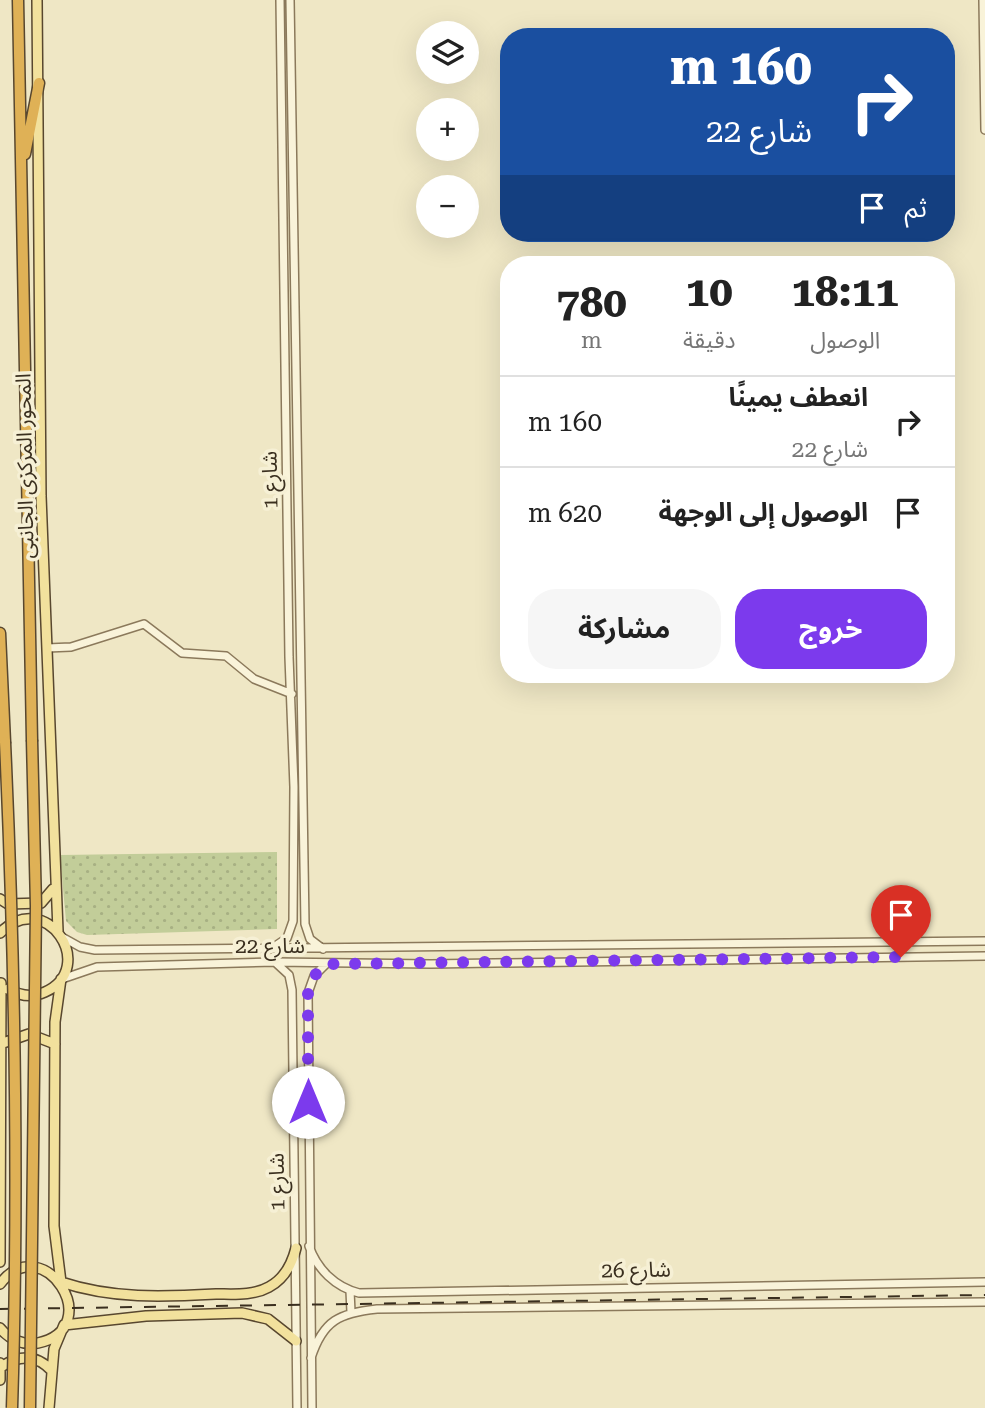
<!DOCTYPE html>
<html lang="ar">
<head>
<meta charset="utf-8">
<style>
	:root { --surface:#fff; --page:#f6f6f6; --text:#222; --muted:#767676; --line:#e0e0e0; --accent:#7c3aed }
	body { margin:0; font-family:"Roboto Serif","Noto Sans Arabic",serif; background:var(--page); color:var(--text); direction:rtl; height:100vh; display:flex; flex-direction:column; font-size:26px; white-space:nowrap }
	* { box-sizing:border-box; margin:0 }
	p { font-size:23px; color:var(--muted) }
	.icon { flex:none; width:38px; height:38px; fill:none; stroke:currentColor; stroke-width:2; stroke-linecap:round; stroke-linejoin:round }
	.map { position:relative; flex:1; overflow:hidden; direction:ltr }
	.drawer { position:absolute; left:500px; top:256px; width:455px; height:427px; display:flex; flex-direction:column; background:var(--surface); border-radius:28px; box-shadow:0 7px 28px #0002; direction:rtl }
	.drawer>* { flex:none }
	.hud { position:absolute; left:500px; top:28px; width:455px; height:214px; border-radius:28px; box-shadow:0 7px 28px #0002; direction:rtl; background:#1a4fa0; color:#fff; overflow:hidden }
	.buttons { position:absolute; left:416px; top:21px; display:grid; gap:14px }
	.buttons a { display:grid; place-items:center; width:63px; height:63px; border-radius:50%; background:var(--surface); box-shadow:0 7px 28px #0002; font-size:35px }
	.pin { position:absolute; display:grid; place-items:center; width:60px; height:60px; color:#fff; margin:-72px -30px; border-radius:50% 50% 50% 0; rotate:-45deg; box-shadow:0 0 7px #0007 }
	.pin .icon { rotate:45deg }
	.me { position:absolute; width:77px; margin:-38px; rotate:0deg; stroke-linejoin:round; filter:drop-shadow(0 0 5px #0008) }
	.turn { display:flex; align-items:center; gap:24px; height:147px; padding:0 28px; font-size:32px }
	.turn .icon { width:91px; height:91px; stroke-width:2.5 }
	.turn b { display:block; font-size:49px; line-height:60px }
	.then { display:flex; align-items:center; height:66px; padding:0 28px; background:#0003; gap:14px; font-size:26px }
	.eta { display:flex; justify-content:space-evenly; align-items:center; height:119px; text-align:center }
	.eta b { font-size:42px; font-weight:700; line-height:49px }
	.button { display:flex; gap:14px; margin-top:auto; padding:14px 28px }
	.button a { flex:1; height:80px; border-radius:28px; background:var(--accent); color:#fff; font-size:28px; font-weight:700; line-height:80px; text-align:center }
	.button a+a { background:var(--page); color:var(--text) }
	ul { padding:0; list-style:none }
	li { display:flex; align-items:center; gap:21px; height:91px; padding:0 28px; border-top:2px solid var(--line) }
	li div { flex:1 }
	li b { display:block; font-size:26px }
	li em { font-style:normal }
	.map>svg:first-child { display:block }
	.garden { fill:url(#garden-dots) }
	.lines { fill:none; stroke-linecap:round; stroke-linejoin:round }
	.minor-casing { stroke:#8b795b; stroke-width:10 }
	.major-casing { stroke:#58472f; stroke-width:12 }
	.highway-casing { stroke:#58472f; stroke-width:13 }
	.minor { stroke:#f9f3d9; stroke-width:7 }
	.major { stroke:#f2e19d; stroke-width:9 }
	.highway { stroke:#dfb156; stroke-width:10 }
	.rail { stroke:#3a2f1f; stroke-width:2; stroke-dasharray:12 12; stroke-linecap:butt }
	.highway-bridge-casing { stroke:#58472f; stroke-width:13; stroke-linecap:butt }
	.highway-bridge { stroke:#dfb156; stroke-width:10 }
	.route { stroke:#7c3aed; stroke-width:12; stroke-dasharray:0 21.6 }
	.labels { text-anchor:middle; stroke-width:7; stroke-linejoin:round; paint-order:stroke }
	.street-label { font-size:21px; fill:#3a2f1f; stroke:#f6f0d5 }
</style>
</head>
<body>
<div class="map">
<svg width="985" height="1408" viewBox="0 0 985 1408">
	<defs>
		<pattern id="garden-dots" width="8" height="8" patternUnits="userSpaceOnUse" patternTransform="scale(1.75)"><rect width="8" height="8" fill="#c2cd99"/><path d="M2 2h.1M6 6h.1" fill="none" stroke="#a7b083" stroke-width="1.8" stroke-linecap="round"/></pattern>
	</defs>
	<rect width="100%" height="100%" fill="#efe7c5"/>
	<path class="garden" d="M277 852V929L87 935 77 932 66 921 60 855Z"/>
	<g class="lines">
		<g class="minor-casing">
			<path id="minor" d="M290 0 305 924 310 939 323 949
				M983 0 985 130
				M47 648 71 647 144 624 182 653 226 656 254 679 292 694
				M62 937 80 947 95 950 985 941
				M271 949 287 938 293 921 294 787 289 657 280 0
				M276 963 289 975 292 990 297 1408
				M62 979 97 967 275 962 431 964 985 956
				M309 1246C317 1269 335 1287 359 1293L985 1282
				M350 1291 351 1312
				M311 1358C323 1320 340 1313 377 1309L985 1302
				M312 1408 308 993 314 976 326 964"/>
		</g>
		<g class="major-casing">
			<path id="major" d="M37 0 41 496 58 931
				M0 899 8 904 41 903 53 889
				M0 933C46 886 99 968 45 992 32 998 20 996 8 989
				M61 979 55 1022 54 1226 61 1282C112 1299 163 1297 216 1294 233 1294 253 1296 269 1287 284 1279 292 1264 296 1248
				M3 1043 29 1034 55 1044
				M0 1262 1 983
				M0 1284C43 1227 108 1328 38 1343 23 1346 9 1339 0 1328
				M0 1363V1380
				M1 1367C19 1355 36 1354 52 1371
				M49 1408 54 1349 64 1325 146 1316 242 1313 268 1319 296 1341"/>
		</g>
		<g class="highway-casing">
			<path id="highway" d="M18 0 32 740
				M25 154 39 83
				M0 633 5 742"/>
		</g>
		<use href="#minor" class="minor"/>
		<use href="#major" class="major"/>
		<use href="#highway" class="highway"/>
		<path class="rail" d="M0 1309 985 1295"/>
		<g class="highway-bridge-casing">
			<path id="highway-bridge" d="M5 742C15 963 19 1186 12 1408
				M30 1408 36 906 32 740"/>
		</g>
		<use href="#highway-bridge" class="highway-bridge"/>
	</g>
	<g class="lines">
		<path class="route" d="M308 1102V993L314 976 327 964 901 957"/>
	</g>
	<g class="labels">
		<g class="street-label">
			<text transform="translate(25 466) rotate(-91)" y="7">المحور المركزى الجانبى</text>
			<text transform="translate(270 480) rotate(-91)" y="7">شارع 1</text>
			<text x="270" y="953">شارع 22</text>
			<text transform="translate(277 1182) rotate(-91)" y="7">شارع 1</text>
			<text transform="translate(636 1270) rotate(-1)" y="7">شارع 26</text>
		</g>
	</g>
</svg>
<div class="buttons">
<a><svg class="icon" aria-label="layers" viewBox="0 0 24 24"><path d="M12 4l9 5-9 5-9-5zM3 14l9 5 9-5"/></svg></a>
<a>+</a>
<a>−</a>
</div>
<div class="pin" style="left:901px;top:957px;background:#d93025"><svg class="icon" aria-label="arrive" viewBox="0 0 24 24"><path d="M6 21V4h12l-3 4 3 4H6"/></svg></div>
<svg class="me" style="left:308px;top:1102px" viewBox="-20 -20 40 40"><circle r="19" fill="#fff"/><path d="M0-13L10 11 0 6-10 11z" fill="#7c3aed"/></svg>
<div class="hud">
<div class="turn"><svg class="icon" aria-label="right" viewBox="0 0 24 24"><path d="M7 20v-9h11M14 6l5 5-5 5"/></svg><div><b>160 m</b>شارع 22</div></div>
<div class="then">ثم<svg class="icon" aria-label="arrive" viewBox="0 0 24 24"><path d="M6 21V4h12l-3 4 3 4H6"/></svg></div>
</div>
<section class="drawer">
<div class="eta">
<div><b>18:11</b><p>الوصول</p></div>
<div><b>10</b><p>دقيقة</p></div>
<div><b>780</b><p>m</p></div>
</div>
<ul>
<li><svg class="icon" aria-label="right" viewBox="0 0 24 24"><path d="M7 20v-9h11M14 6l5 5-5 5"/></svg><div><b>انعطف يمينًا</b><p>شارع 22</p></div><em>160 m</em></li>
<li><svg class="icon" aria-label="arrive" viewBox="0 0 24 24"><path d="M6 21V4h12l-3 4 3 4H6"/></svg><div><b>الوصول إلى الوجهة</b></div><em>620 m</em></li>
</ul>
<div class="button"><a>خروج</a><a>مشاركة</a></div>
</section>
</div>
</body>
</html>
